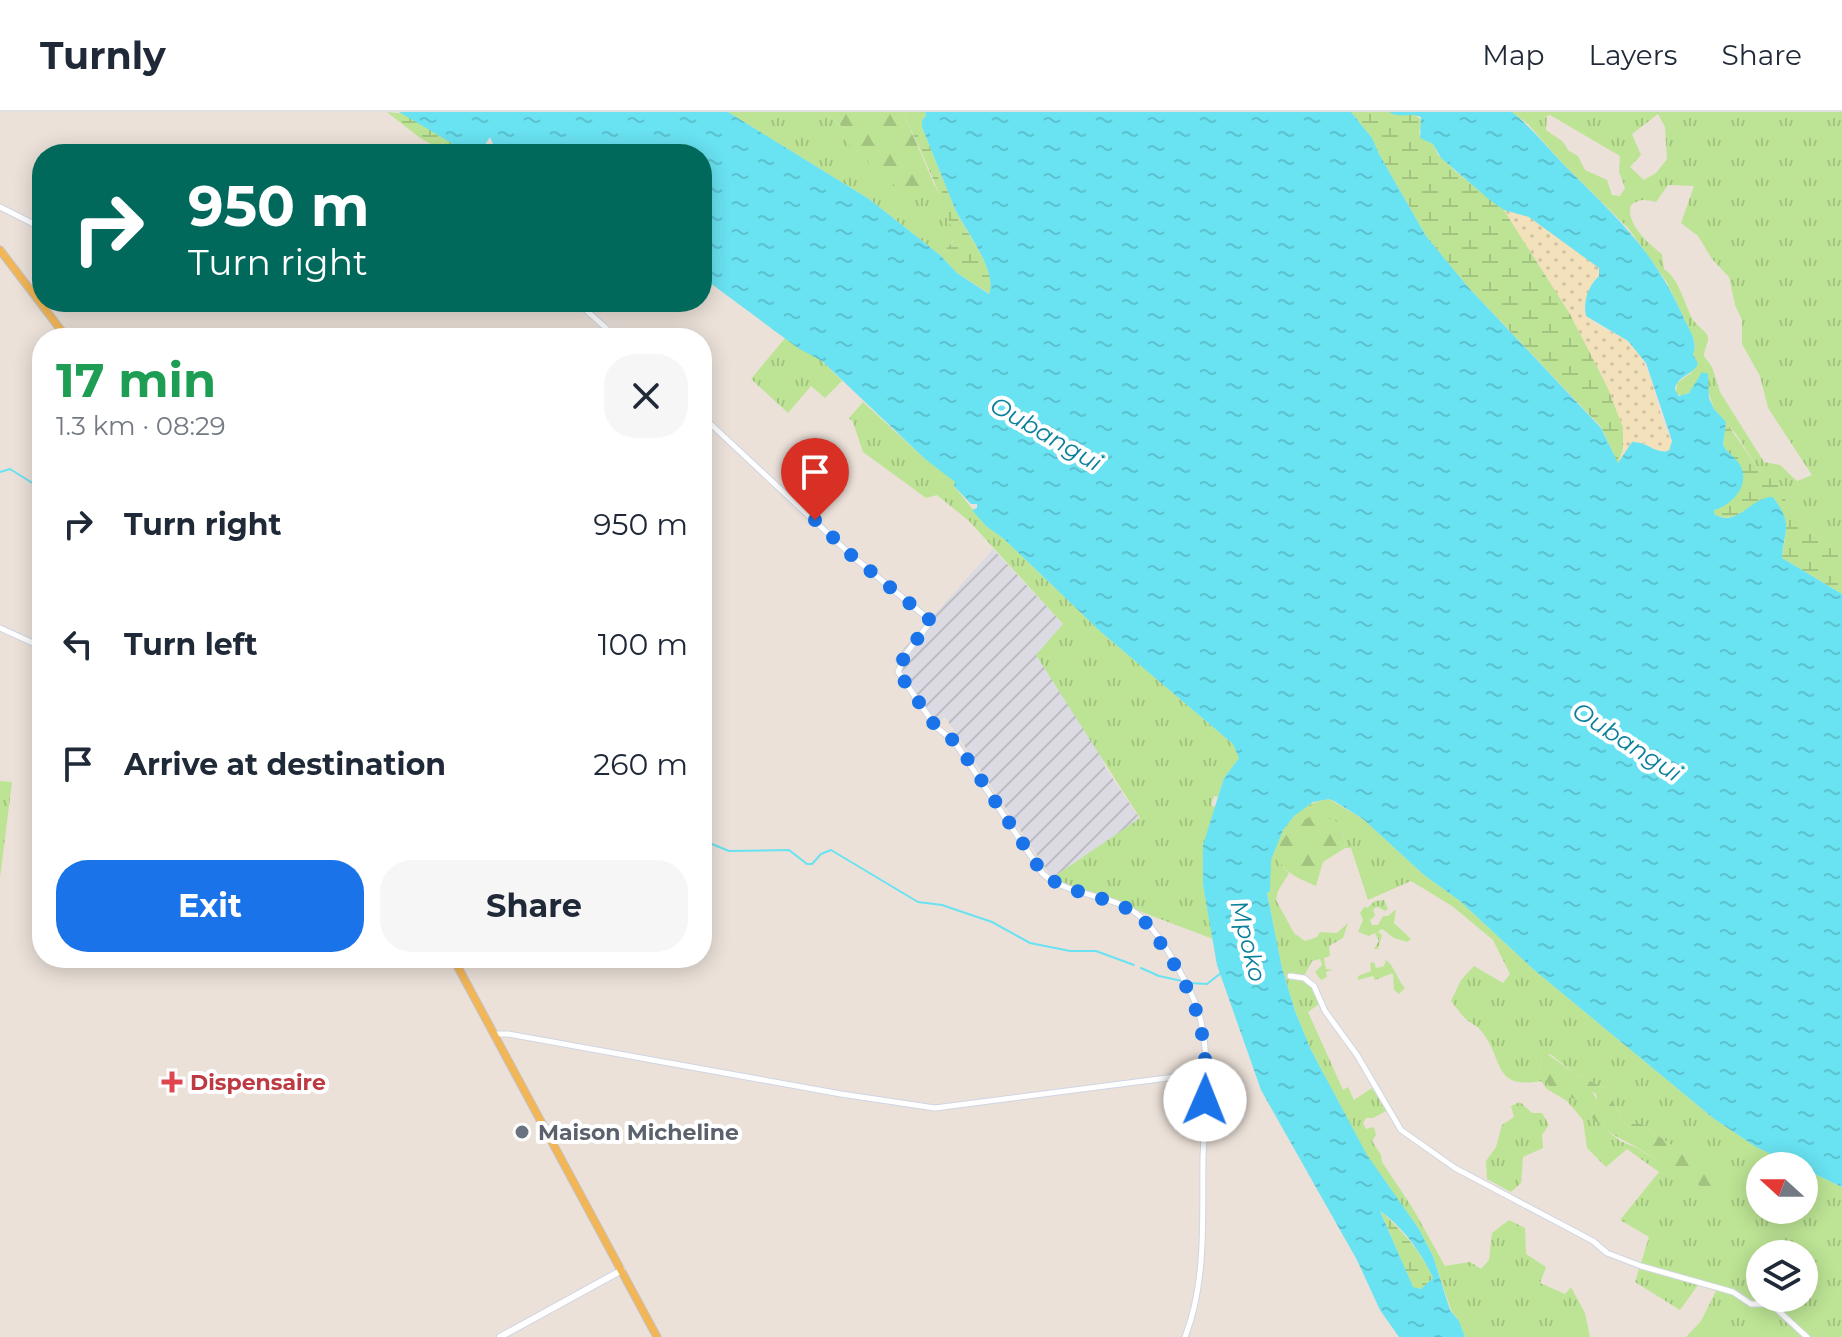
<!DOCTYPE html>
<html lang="en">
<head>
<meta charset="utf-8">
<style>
	:root { --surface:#fff; --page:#f6f6f7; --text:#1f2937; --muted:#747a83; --line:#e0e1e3; --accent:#1a73e8 }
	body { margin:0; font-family:Montserrat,sans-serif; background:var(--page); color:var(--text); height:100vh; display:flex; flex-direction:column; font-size:30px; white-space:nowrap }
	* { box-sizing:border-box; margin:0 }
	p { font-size:26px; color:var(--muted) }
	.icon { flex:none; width:44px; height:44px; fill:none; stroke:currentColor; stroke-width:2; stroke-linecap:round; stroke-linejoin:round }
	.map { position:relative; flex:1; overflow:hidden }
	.side { position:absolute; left:32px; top:216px; width:680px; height:640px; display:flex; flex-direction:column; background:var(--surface); border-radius:32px; box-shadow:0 4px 20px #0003 }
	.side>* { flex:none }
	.hud { position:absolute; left:32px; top:32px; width:680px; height:168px; border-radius:32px; box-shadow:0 4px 20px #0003; background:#00695c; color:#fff; overflow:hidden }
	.needle { width:52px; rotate:291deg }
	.buttons { position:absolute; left:1746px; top:1040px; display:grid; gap:16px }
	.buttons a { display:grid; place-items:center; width:72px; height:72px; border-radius:50%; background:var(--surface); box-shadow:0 4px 20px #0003; font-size:40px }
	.pin { position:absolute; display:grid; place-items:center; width:68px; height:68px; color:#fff; margin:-82px -34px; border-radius:50% 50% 50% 0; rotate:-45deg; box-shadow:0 0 8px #0007 }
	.pin .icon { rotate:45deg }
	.me { position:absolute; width:88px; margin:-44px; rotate:1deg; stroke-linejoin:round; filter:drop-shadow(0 0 6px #0008) }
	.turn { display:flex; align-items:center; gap:28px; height:168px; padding:0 24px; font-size:36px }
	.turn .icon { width:104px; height:104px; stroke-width:2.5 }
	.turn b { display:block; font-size:56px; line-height:68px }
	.round { display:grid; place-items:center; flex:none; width:84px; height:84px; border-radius:32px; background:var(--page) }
	.head { display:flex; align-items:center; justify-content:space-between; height:136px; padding:0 24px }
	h1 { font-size:48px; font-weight:700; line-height:60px; color:#1e9e55 }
	.cta { display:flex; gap:16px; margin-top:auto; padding:16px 24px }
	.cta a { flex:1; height:92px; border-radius:32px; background:var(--accent); color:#fff; font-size:32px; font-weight:700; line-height:92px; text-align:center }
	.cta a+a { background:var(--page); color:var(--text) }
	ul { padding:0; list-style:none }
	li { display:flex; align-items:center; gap:24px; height:120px; padding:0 24px }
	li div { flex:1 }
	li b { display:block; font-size:30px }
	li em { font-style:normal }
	header { display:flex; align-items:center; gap:48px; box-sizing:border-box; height:112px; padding:0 40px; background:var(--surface); border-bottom:2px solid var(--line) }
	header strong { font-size:38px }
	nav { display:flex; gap:44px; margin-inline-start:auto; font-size:28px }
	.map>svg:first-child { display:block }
	.industrial { fill:url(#industrial-furrows) }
	.grass { fill:url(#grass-tufts); fill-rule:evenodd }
	.forest { fill:url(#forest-firs) }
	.wetland { fill:url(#wetland-marsh) }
	.sand { fill:url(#sand-dots) }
	.water { fill:url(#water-ripples); fill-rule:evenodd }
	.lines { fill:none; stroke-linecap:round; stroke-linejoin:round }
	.stream { stroke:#69e2f1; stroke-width:2 }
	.tertiary-casing { stroke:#cfd5e2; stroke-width:7 }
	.secondary-casing { stroke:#cfd5e2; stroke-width:8 }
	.primary-casing { stroke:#c3c3c3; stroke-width:9 }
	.tertiary { stroke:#fff; stroke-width:5 }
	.secondary { stroke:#fff; stroke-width:6 }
	.primary { stroke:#f3b656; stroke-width:7 }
	.route { stroke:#1a73e8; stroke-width:14; stroke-dasharray:0 25.2 }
	.health-dot { fill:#e0444e; stroke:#fff; stroke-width:3 }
	.worship-dot { fill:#6b7280; stroke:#fff; stroke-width:3 }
	.labels { text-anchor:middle; stroke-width:8; stroke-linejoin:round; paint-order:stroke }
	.health-label { font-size:22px; font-weight:bold; fill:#be3a42; stroke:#fff; text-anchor:start }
	.worship-label { font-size:22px; font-weight:bold; fill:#5b616d; stroke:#fff; text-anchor:start }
	.water-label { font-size:24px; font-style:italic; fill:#0a809b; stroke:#fff }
</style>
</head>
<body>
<header>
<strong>Turnly</strong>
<nav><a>Map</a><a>Layers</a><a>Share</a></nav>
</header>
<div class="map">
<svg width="1842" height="1225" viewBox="0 0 1842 1225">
	<defs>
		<pattern id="industrial-furrows" width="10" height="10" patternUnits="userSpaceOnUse" patternTransform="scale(2)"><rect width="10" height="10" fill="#dcdbe3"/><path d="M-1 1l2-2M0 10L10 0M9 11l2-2" fill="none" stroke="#bdbcc3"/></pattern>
		<pattern id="grass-tufts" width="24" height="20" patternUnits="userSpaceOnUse" patternTransform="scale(2)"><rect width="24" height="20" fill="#bce494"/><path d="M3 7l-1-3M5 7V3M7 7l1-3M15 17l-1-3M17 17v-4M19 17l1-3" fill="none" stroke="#a2c480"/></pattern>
		<pattern id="forest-firs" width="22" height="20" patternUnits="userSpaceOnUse" patternTransform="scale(2)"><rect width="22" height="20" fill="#bce494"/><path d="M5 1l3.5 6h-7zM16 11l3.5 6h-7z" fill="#a2c480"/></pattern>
		<pattern id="wetland-marsh" width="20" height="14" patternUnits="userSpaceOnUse" patternTransform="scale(2)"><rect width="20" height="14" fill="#bce494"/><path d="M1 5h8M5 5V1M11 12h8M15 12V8" fill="none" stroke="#a2c480"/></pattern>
		<pattern id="sand-dots" width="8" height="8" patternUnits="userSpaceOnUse" patternTransform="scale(2)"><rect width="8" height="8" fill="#f2e1bb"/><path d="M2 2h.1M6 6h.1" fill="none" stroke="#d0c1a1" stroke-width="1.8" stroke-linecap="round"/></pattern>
		<pattern id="water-ripples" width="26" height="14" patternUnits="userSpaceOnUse" patternTransform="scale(2)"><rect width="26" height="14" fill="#69e2f1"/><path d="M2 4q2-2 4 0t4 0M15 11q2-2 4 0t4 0" fill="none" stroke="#5bc2cf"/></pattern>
	</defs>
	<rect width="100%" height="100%" fill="#ebe1d9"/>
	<path class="industrial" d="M993 437 1063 512 1105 655 1140 707 1052 766 945 605 937 612 894 548Z"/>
	<path class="grass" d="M728 0H824L930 86 934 72C940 81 956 119 953 128 951 133 944 139 940 143L869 87Z
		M1511 0H1842V445L1793 404 1778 373 1757 355 1736 322 1714 297 1707 276 1699 265 1692 279 1682 284 1676 281 1677 271 1691 261 1698 252 1693 242 1695 236 1694 227 1666 169 1628 116 1564 53 1528 12ZM1658 2 1665 15 1667 47 1656 61 1644 68 1630 55 1641 43 1632 22ZM1550 3 1620 44 1619 60 1625 76 1620 84 1612 83 1607 68 1585 58 1578 44 1569 39 1562 29 1546 18 1547 4ZM1668 73 1694 74 1681 111 1698 124 1712 147 1729 165 1735 193 1742 208V232L1760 264 1768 296 1812 363 1797 369 1780 353 1764 350 1720 280 1712 255 1704 244C1704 238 1708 231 1708 225 1707 219 1695 213 1692 206 1684 190 1679 167 1664 157L1662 142C1649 132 1625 111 1631 93 1639 87 1646 87 1656 90Z
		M785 226 822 249 842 269 825 286 811 274 788 301 751 267Z
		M863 290 925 347 956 370 954 374 986 414 1004 427 1101 520 1233 632 1239 646 1224 666 1218 685 1214 684 1211 693 1215 695 1203 773 1213 827 1052 766 1140 706 1036 543 1063 512 969 409 937 383 926 386 863 340 853 310 849 306Z
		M0 669 12 670 0 766Z
		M1329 687 1363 707 1424 763 1460 789 1533 857 1713 1006 1756 1035 1796 1054H1760V1098H1804V1057L1842 1075V1225H1686L1701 1209 1716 1179 1698 1173 1680 1198 1635 1170 1649 1125 1620 1108 1659 1060 1627 1037 1606 1055 1587 1036 1583 1008 1567 989 1547 977 1541 969C1492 978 1504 947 1482 920 1479 915 1472 912 1467 908 1461 903 1456 895 1451 889L1461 868 1474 854 1503 871 1510 862 1493 828 1452 794 1411 769 1368 788 1351 736H1345L1343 719 1283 755 1289 761 1278 779 1276 788 1294 821 1305 829 1317 825 1320 820 1337 821 1348 811 1343 826 1329 834 1330 844 1324 846 1326 857 1333 858 1326 860 1327 865 1321 868 1315 860 1322 853 1320 847 1312 849 1302 868 1312 876 1319 892 1308 900 1343 978 1348 975 1354 988 1372 976 1386 999 1373 1006H1366L1363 1011 1366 1017 1374 1015 1376 1023 1372 1029 1381 1043 1382 1050 1412 1095 1445 1154 1470 1150 1481 1157 1489 1148 1492 1121 1509 1108 1525 1116 1526 1142 1546 1155 1540 1171 1565 1182 1571 1175 1585 1201 1590 1225H1465L1459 1209 1451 1198 1433 1144 1419 1117 1367 1044 1311 938 1295 899 1282 856 1267 781 1270 779C1263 741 1288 691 1329 687ZM1550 942 1574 961 1606 977 1625 1012H1642L1685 1043 1739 1065 1738 1076 1698 1073 1637 1036 1620 1029 1591 1005 1597 988 1591 978 1540 961 1542 945ZM1760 1142H1804V1186H1760Z
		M1384 788 1388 797 1385 799 1378 795 1373 797 1375 804 1370 808 1372 813H1378L1383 804H1388L1396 797 1394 811 1411 827 1407 830 1394 826 1382 817 1378 820 1382 823 1378 837H1374L1379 829 1375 821 1369 824 1358 820 1363 808 1360 801 1365 794 1367 796 1375 789Z
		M1386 848C1396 856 1396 866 1405 876L1399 882 1394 878 1393 861 1375 868 1373 864 1358 868V864L1371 859 1370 851 1374 850 1376 856 1384 854Z
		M1520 990 1532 1001H1542L1549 1013 1542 1023 1543 1036 1523 1045 1521 1071 1511 1080 1487 1067 1486 1049 1496 1035 1502 1013 1514 1005 1511 994Z"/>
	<path class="forest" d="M824 0H903L934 72 930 86 892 72 869 55 866 37 848 33 844 16Z
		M1309 705 1334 707 1343 719 1345 736 1323 750 1316 774C1307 770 1296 766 1288 759 1262 740 1292 715 1309 705Z
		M1546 941 1574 961 1606 977 1625 1012H1642L1685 1043 1736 1060 1741 1071 1738 1076C1711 1091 1665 1053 1643 1039 1623 1027 1608 1022 1591 1005L1597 988 1596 982 1586 976 1581 987 1576 988 1550 975 1540 961 1542 945Z"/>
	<path class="wetland" d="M387 0 405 2 470 42H459L443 31 438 36 420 26Z
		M903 0H925L926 4 922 8V15L955 97C965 119 997 158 990 182L957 161 940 143C943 139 950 134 953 129 958 116 911 18 903 0Z
		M1351 0H1389L1403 3 1410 0 1422 8 1419 21 1421 26 1433 32 1438 43 1455 59 1504 98 1570 202 1607 274 1623 315V337L1618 352 1601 315 1468 175 1426 124 1379 42 1372 26Z
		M1726 310 1757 355 1778 373 1793 404 1842 445V482L1782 446C1785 416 1793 414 1773 385 1751 389 1736 415 1714 402V398C1731 393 1740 377 1742 361L1723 333Z
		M1380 1098C1400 1118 1422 1139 1433 1166L1421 1177 1413 1176Z"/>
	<path class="sand" d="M1504 98 1529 105 1599 156V164L1594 169 1584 199C1593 217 1615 217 1629 231 1657 257 1653 297 1672 329L1669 339 1654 338 1645 331 1625 339 1618 352 1623 337V315L1607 274 1570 202Z"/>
	<path class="water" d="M399 0H728L869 87 940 143 957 161 989 182C998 159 965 118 955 97L922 15V8L926 4 925 0H1351L1372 26 1379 42 1426 124 1468 175 1601 316 1618 351 1632 330C1647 329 1654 342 1669 339L1672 329 1646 251 1628 229 1586 204C1583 190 1588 174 1599 164V156L1529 105 1504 98 1491 89 1441 46 1433 32 1420 26 1421 5C1410 0 1401 7 1389 0H1512C1532 16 1547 35 1564 53 1614 103 1652 136 1682 202 1687 215 1699 228 1693 242L1698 252C1692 264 1676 264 1675 278L1679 284 1689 281 1702 260 1708 262 1709 286 1714 297 1726 310 1723 333C1727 341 1736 345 1740 353 1751 373 1732 393 1714 398V402C1738 417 1751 384 1773 385 1794 414 1784 416 1782 446L1842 482V1075L1804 1057V1054H1796L1756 1035 1713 1006 1533 857 1460 789 1424 763 1363 707 1334 689 1329 687 1313 690 1294 704 1283 718 1271 748 1270 779 1267 781 1282 856 1295 899 1311 938 1367 1043 1419 1117 1433 1144 1450 1198 1459 1209 1465 1225H1399L1380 1198 1357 1148 1261 978 1217 853 1203 773V733L1224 666 1239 646 1233 632 1101 520 1004 427 986 414 972 398 977 396V392H971L954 374 955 370 925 347 822 249 798 236 702 165V42H509L501 33 493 32 490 25 479 42H470ZM1380 1099C1401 1113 1423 1142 1433 1166L1421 1177 1413 1175Z"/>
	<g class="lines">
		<path class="stream" d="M0 360 10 357 42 377
			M702 728 729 739 789 738 807 752H812L821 742 831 738 918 790 942 793 992 810 1030 831 1070 839H1096L1134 853
			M1141 856 1159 864 1182 869
			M1190 871 1207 872 1221 861"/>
		<g class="tertiary-casing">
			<path id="tertiary" d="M0 95 42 116
				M577 190 617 226
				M702 304 851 443 931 509 905 543 898 560 936 615 954 629 1043 762C1071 786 1115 781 1142 806 1162 824 1193 879 1200 905 1211 950 1205 999 1203 1045 1202 1104 1207 1169 1185 1225
				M0 516 42 535
				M1290 864 1304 866 1314 874 1325 899 1357 943 1401 1018 1455 1056 1593 1129 1607 1141 1641 1154 1733 1180 1751 1192H1771L1807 1225
				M495 922H508L841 982 935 996 1206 961"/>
		</g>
		<g class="secondary-casing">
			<path id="secondary" d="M500 1225 622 1158"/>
		</g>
		<g class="primary-casing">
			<path id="primary" d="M0 138 67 226
				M453 846 657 1225"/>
		</g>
		<use href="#tertiary" class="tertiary"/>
		<use href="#secondary" class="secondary"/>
		<use href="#primary" class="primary"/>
	</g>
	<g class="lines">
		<path class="route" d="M815 408 851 443 931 509 905 543 898 560 936 615 954 629 966 645 1043 762C1067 781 1101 783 1128 797 1143 804 1152 818 1161 832 1199 888 1208 922 1205 988"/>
	</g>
	<path class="health-dot" d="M168 958h8v8h8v8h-8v8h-8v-8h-8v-8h8z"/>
	<circle class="worship-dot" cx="522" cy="1020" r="8"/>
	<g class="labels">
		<g class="health-label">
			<text x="190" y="978">Dispensaire</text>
		</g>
		<g class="worship-label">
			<text x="538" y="1028">Maison Micheline</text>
		</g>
		<g class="water-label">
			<text transform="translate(1046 322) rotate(30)" y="8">Oubangui</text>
			<text transform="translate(1627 630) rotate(33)" y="8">Oubangui</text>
			<text transform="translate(1248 829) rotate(76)" y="8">Mpoko</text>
		</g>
	</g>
</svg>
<div class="buttons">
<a><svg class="needle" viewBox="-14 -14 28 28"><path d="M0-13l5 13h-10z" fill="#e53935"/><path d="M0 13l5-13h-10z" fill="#747a83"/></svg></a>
<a><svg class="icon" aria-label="layers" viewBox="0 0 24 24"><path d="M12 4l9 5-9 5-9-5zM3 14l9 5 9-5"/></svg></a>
</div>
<div class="pin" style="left:815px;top:408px;background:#d93025"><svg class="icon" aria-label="arrive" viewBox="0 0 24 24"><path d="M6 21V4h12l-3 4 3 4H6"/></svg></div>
<svg class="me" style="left:1205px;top:988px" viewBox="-20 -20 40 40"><circle r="19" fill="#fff"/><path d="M0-13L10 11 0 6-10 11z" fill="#1a73e8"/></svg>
<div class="hud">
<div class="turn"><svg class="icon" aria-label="right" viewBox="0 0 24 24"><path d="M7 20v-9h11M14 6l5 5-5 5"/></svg><div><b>950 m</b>Turn right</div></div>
</div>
<section class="side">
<div class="head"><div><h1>17 min</h1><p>1.3 km · 08:29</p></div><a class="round"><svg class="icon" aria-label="close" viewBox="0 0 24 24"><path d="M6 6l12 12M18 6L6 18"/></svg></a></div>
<ul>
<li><svg class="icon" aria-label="right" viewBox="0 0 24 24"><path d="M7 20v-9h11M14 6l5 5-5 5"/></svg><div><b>Turn right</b></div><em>950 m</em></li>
<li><svg class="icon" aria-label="left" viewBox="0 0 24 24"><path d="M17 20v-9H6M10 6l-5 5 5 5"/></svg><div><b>Turn left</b></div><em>100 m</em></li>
<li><svg class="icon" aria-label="arrive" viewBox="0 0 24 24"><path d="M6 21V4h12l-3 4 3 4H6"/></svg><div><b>Arrive at destination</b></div><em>260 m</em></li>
</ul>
<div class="cta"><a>Exit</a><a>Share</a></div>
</section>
</div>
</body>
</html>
